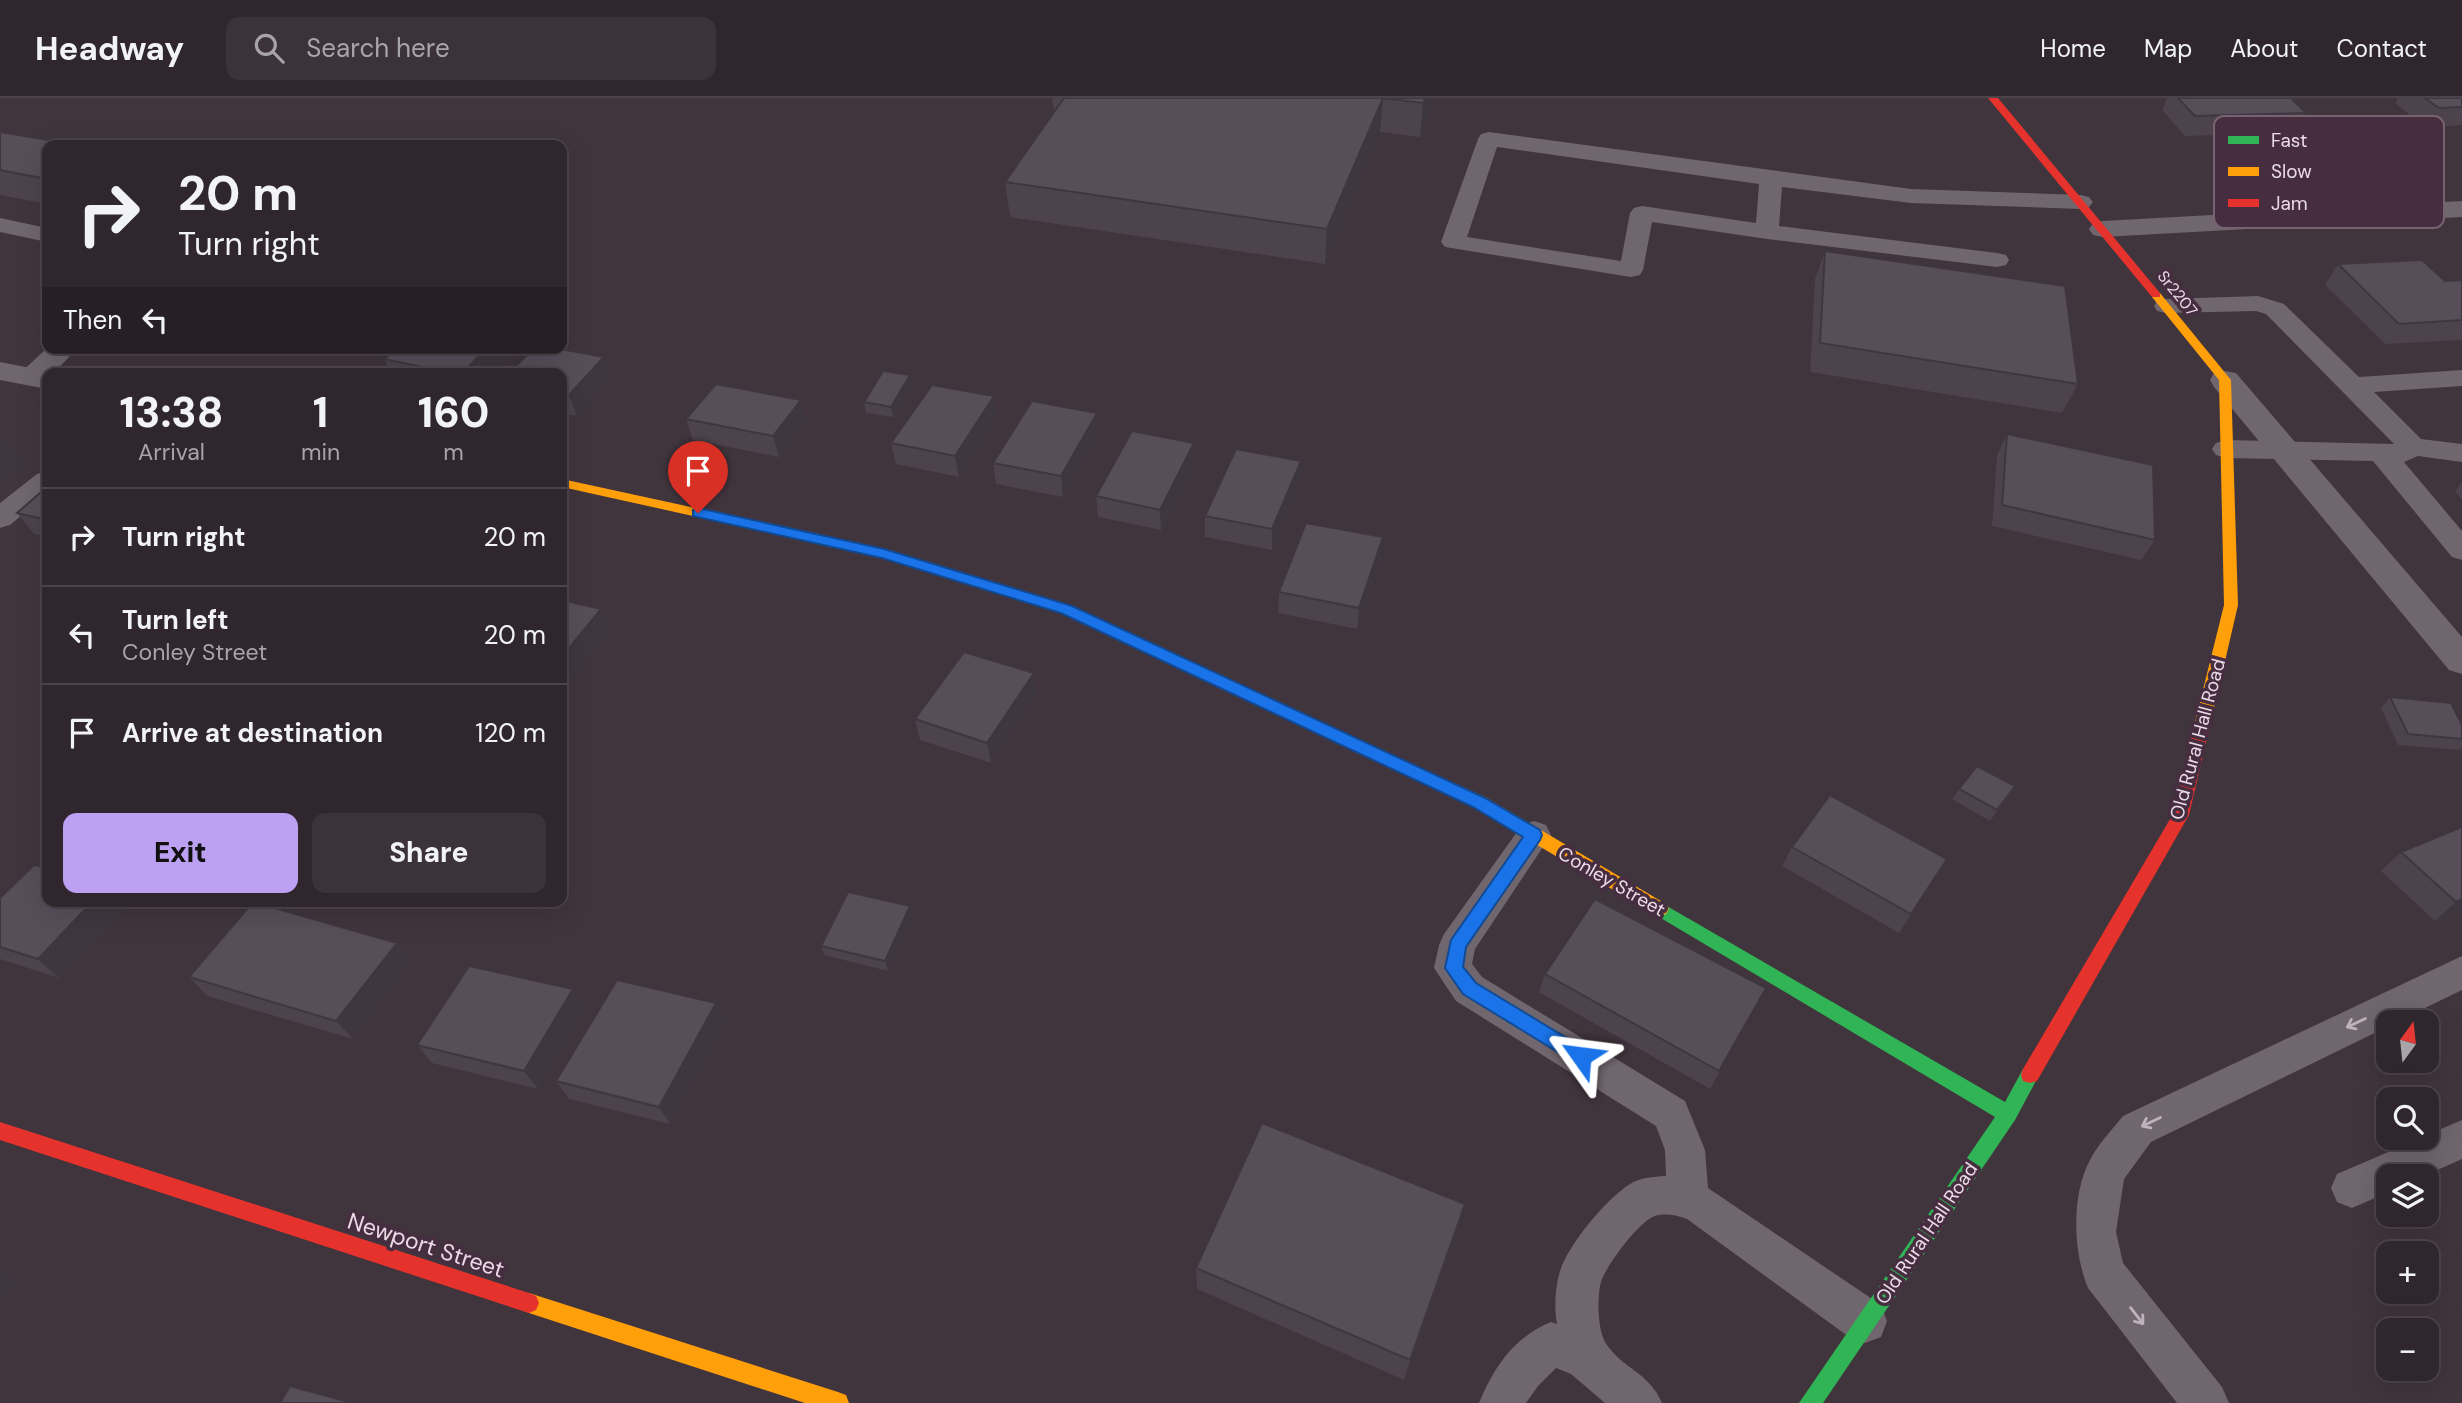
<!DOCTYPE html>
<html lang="en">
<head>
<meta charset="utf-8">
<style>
	:root { --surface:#30272e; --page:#3c333a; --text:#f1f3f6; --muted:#a8a5aa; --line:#4b444a; --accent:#bca0f2 }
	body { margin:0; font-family:"DM Sans",sans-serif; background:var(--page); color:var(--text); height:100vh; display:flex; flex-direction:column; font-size:26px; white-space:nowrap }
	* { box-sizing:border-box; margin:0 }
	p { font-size:23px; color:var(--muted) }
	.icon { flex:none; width:38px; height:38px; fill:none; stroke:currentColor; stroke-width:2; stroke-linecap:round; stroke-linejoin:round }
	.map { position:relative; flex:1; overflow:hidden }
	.drawer { position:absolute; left:42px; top:270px; width:525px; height:539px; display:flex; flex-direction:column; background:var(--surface); border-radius:14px; box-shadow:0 7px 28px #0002,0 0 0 2px var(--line) }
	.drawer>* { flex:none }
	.guide { position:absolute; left:42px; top:42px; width:525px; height:214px; border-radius:14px; box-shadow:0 7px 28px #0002,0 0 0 2px var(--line); background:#30272e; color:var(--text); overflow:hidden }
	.needle { width:46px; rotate:15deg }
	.buttons { position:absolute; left:2376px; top:912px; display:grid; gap:14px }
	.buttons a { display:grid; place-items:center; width:63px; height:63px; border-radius:14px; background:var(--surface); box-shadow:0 7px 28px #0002,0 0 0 2px var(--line); font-size:35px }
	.pin { position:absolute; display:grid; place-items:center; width:60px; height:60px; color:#fff; margin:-72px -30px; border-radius:50% 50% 50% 0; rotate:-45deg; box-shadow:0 0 7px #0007 }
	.pin .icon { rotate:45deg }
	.me { position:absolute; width:77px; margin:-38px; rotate:301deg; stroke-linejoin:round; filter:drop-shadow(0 0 5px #0008) }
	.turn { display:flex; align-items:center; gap:24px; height:147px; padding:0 21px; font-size:32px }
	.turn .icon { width:91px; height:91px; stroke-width:2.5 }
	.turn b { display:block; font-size:49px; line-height:60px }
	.then { display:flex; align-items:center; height:66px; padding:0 21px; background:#0003; gap:14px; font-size:26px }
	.eta { display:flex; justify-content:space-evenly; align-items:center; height:119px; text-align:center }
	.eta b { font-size:42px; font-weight:800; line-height:49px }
	.cta { display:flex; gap:14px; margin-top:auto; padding:14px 21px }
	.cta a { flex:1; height:80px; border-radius:14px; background:var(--accent); color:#111; font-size:28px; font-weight:800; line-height:80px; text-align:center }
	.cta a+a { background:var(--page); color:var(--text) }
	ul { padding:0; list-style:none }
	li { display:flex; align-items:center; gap:21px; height:98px; padding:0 21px; border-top:2px solid var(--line) }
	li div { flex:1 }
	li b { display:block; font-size:26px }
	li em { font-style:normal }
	header { display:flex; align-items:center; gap:42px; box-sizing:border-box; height:98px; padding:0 35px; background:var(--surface); border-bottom:2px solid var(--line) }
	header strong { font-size:33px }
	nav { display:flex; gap:38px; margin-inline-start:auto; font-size:24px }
	.search { width:490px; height:63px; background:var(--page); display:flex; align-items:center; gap:18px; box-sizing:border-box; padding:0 24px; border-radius:14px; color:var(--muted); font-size:26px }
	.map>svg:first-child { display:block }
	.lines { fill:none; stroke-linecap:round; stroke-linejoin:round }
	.lane { fill:#70666d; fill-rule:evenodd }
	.street { fill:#70666d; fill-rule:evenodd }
	.fast { fill:#30b455; fill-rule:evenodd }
	.slow { fill:#ff9f0a; fill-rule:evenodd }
	.jam { fill:#e5322d; fill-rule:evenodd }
	.wall { fill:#4c434d }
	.shaded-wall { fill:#3e373f }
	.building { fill:#584e5a; stroke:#3e373f; stroke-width:2 }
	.oneway { stroke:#bfb2bc }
	.route { fill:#1a73e8; stroke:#114b97; stroke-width:2 }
	.labels { text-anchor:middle; stroke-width:7; stroke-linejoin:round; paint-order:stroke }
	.far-street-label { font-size:16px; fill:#eadbe6; stroke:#462e40 }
	.street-label { font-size:19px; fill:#eadbe6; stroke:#462e40 }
	.near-street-label { font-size:23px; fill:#eadbe6; stroke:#462e40 }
	.key { fill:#462e40; stroke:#776272; stroke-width:2 }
	.key-label { font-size:19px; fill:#eadbe6 }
</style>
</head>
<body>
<header>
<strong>Headway</strong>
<div class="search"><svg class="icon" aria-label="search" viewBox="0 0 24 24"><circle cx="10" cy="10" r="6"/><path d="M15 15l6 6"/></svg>Search here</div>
<nav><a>Home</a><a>Map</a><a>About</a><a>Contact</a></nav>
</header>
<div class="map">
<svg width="2462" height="1305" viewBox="0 0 2462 1305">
	<rect width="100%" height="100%" fill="#40343d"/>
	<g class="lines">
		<path class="lane" d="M1489 34 1911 91 2081 97 2089 99 2093 104 2089 109 2081 111 1911 105 1782 89 1779 128 1997 155 2006 157 2009 162 2006 167 1997 169 1767 141 1652 124 1643 172 1640 177 1631 179 1445 149 1441 144 1478 41 1481 36ZM1497 49 1759 86 1756 125 1642 108 1634 110 1630 115 1621 163 1467 139Z
			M0 120 47 130V144L0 134Z
			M2258 198 2284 206 2359 279 2462 272V288L2374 294 2421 341 2462 346V364L2418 358 2404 364 2462 433V462L2452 459 2373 363 2226 360 2216 357 2212 351 2216 345 2226 342 2394 346 2266 216 2256 213 2166 215 2157 213 2154 208 2157 203 2166 201Z
			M47 250H76C64 267 40 290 20 285L16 279Z
			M47 373V396L10 427 0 430V405L37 376Z
			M1534 723 1546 727 1551 737 1475 851 1472 866 1482 879 1685 1003 1705 1052 1708 1090 1881 1207 1887 1223 1881 1239 1865 1245 1849 1239 1687 1121C1676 1117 1666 1115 1655 1118 1640 1122 1605 1169 1601 1184 1597 1199 1597 1234 1607 1247 1623 1271 1649 1274 1662 1305H1605L1571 1276 1556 1270 1538 1288 1526 1305H1479C1494 1269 1514 1239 1551 1224L1557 1226C1554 1209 1555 1190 1560 1173 1568 1147 1607 1100 1630 1086 1641 1079 1653 1079 1666 1078L1665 1052 1656 1028 1456 903 1434 870 1439 847 1444 836 1522 727Z
			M2462 858V892L2396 924H2389V928L2151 1044 2124 1081 2116 1134 2123 1165 2222 1289 2229 1305H2177L2088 1190C2073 1154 2071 1097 2090 1062 2098 1046 2112 1032 2123 1018Z
			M2462 1022V1061L2424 1078H2389V1094L2352 1110 2337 1104 2331 1090 2337 1076 2421 1040H2427V1037Z"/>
		<path class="street" d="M2462 103V119L2103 139 2093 137 2089 131 2093 125 2103 123Z
			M0 264 55 275H47V291L0 282Z
			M2225 273 2236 275 2462 539V576L2449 572 2214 289 2210 282 2214 275Z"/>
		<path class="fast" d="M1660 804 2005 1004 2023 971 2030 969 2037 971 2039 977 2015 1022 1823 1305H1799L1995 1019 1654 816 1651 811 1654 806Z"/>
		<path class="slow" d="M2156 193 2160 195 2231 282 2238 507 2210 628 2202 634 2194 628 2224 507 2219 282 2152 199V195Z
			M562 381 884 451 1076 509 1078 513 1071 518 883 460 562 389Z
			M1407 664 1485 699 1666 806 1669 811 1666 816 1660 818 1654 816 1473 709 1401 674 1399 670 1401 666Z
			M529 1195 838 1294 846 1297 849 1305H805L529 1215 522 1212 519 1205 522 1198Z"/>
		<path class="jam" d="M1988 0H1998L2160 195V199H2152Z
			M1071 508 1413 666 1415 670 1413 674H1401L1066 517 1064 513 1066 509Z
			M2202 622 2210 628 2189 717 2037 983 2030 985 2023 983 2021 977 2023 971 2173 716 2194 628Z
			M0 1024 529 1195 536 1198 539 1205 536 1212 529 1215 0 1042Z"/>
	</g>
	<path class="wall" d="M1052 0H1430L1428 20 1420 39 1380 34 1325 166 1010 119 1005 84 1054 15Z
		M2167 0H2291L2306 15 2295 35 2185 38 2162 12Z
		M2398 0H2462V27L2426 30 2395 5Z
		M0 34 47 47V106L0 97Z
		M1825 153 2078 286 2062 315 1810 274 1815 181Z
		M2338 166 2445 183 2462 182V242L2385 246 2325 187Z
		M397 250H515L516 252 493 275H391L384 261Z
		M604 259 612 280 577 318 562 315V275Z
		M912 288 893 319 866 315 864 304Z
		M994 298 997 319 959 379 896 366 891 345Z
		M801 302 806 323 779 359 693 342 686 321Z
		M1097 315 1098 336 1063 399 996 386 993 365Z
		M2007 336 2155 442 2141 462 1992 428 1997 357Z
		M1301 363 1300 383 1272 452 1205 439V418Z
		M1194 366 1161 432 1098 419 1096 398Z
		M2462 384V402L2455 393Z
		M47 389V439L34 436 17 415Z
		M1381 460 1357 531 1278 515 1279 494Z
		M1037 595 991 665 920 642 915 621Z
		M2390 599 2462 627V650L2460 652 2398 647 2381 610Z
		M1959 691 2008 699 1990 723 1952 701Z
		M2462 729V812L2435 823 2381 773 2401 754Z
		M1792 749 1947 761 1899 835 1782 768Z
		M0 800 47 803H131L59 880 0 861Z
		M913 818 888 873 824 857 821 848Z
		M411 863 353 941 207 898 189 879Z
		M1545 876 1766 890 1710 991 1539 894Z
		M573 891 585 910 538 991 432 965 417 947Z
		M716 905 725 924 670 1026 569 1001 556 983Z
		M1459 1129 1404 1282 1197 1191 1196 1170Z"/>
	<path class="shaded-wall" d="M1383 0 1380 34 1325 166 1327 131Z
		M1426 0H1430L1428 20 1420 39 1423 5Z
		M487 250H515L516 252 493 275H462Z
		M604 259 612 280 577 318 569 297Z
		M910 277 912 288 893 319 891 309Z
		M994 298 997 319 959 379 955 358Z
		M801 302 806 323 779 359 773 338Z
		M1097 315 1098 336 1063 399 1061 378Z
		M1 338 24 367 0 387V339Z
		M1194 345V366L1161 432 1160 412Z
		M1301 363 1300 383 1272 452V431Z
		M1383 439 1381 460 1357 531 1359 510Z
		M601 511 610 532 562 593V559Z
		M1034 575 1037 595 991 665 987 645Z
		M2462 801V812L2435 823 2456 804Z
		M93 803H131L59 880 38 861Z
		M910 808 913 818 888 873 885 863Z
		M397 845 411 863 353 941 336 923Z
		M573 891 585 910 538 991 524 973Z
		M716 905 725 924 670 1026 659 1009Z
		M1465 1106 1459 1129 1404 1282 1410 1262Z
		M0 1171 18 1182 0 1204Z"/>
	<path class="building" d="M1064 0H1426L1423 5 1383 0 1327 131 1005 84Z
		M2178 0H2291L2306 15 2195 18Z
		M2425 0H2462V9L2439 10Z
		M0 34 79 47H47V81L0 72Z
		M1825 153 2065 188 2078 286 1820 245Z
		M2422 162 2445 183 2462 182V222L2399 226 2338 166Z
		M397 250H487L462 275H451L384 261Z
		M534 250H555L604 259 569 297 562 296V275H509Z
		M883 273 910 277 891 309 864 304Z
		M716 286 801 302 773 338 686 321Z
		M932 287 994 298 955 358 891 345Z
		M1032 303 1097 315 1061 378 993 365Z
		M1132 333 1194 345 1160 412 1096 398Z
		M2007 336 2153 367 2155 442 2002 407Z
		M1236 351 1301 363 1272 431 1205 418Z
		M47 389V422L17 415Z
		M1306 425 1383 439 1359 510 1279 494Z
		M562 502 601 511 562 559Z
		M964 554 1034 575 987 645 915 621Z
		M2390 599 2451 605 2462 627V641L2408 636Z
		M1977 668 2015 688 1997 712 1959 691Z
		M1830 697 1947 761 1911 816 1792 749Z
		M2462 729V801L2456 804 2401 754Z
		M34 767 47 770V803H93L38 861 0 849V800Z
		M848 794 910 808 885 863 821 848Z
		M1595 801 1766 890 1719 973 1545 876Z
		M253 804 397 845 336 923 189 879Z
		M469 868 573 891 524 973 417 947Z
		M617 882 716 905 659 1009 556 983Z
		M1262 1025 1465 1106 1410 1262 1196 1170Z
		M290 1288 353 1305H280Z"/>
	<defs><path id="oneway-shaft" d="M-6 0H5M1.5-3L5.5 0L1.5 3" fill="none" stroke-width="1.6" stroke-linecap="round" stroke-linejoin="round" transform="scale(1.75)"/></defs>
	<g class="oneway">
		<use href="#oneway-shaft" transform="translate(2356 925) rotate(154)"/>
		<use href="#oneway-shaft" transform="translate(2151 1024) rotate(154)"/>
		<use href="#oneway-shaft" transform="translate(2137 1218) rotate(52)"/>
	</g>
	<path class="route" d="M698 410 884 451 1072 508 1485 700 1540 732 1542 737 1540 742 1466 849 1463 869 1476 885 1588 953 1590 958 1588 964 1581 967 1574 964 1463 896 1445 870 1451 842 1523 739 1473 709 1061 515 882 460 693 418V412Z"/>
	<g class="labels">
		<g class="far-street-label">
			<text transform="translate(2178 195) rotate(51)" y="6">Sr2207</text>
		</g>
		<g class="street-label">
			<text transform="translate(2197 641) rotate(-75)" y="7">Old Rural Hall Road</text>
			<text transform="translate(1612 783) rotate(30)" y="7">Conley Street</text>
			<text transform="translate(1926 1135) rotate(-56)" y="7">Old Rural Hall Road</text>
		</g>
		<g class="near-street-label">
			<text transform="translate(426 1147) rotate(18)" y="8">Newport Street</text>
		</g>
	</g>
	<rect x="2214" y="18" width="230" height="112" rx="10" class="key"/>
	<rect x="2228" y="38" width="31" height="8" fill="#30b455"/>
	<rect x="2228" y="69" width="31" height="9" fill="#ff9f0a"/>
	<rect x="2228" y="101" width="31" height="8" fill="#e5322d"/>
	<g class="key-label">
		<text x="2271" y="49">Fast</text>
		<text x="2271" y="80">Slow</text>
		<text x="2271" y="112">Jam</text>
	</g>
</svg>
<div class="buttons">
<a><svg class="needle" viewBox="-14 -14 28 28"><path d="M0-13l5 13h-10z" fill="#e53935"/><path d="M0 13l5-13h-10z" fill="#a8a5aa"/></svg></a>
<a><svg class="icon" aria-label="search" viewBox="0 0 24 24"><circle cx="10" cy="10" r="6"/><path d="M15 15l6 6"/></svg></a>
<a><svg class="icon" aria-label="layers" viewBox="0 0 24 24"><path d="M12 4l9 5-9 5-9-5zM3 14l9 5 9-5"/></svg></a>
<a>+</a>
<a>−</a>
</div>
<div class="pin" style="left:698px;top:415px;background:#d93025"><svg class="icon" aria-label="arrive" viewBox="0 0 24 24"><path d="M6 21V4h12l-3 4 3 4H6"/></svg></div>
<svg class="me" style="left:1581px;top:958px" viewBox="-20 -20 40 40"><path d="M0-17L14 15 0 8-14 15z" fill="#1a73e8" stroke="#fff" stroke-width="4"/></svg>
<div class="guide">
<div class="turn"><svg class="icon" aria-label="right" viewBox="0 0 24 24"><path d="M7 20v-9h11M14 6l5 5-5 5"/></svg><div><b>20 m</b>Turn right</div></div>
<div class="then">Then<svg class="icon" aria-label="left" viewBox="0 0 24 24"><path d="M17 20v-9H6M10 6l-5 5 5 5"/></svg></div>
</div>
<section class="drawer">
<div class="eta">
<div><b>13:38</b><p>Arrival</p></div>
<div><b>1</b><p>min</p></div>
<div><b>160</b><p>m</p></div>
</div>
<ul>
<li><svg class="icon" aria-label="right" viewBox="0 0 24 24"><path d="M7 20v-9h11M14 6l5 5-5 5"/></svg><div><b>Turn right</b></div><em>20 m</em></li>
<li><svg class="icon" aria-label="left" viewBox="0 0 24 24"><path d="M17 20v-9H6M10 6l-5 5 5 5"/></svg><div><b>Turn left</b><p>Conley Street</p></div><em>20 m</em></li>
<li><svg class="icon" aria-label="arrive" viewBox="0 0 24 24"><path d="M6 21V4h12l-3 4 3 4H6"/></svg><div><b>Arrive at destination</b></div><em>120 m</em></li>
</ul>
<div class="cta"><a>Exit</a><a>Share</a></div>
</section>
</div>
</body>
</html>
